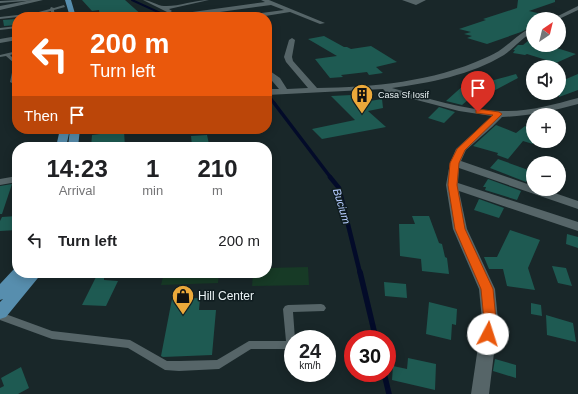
<!DOCTYPE html>
<html lang="en">
<head>
<meta charset="utf-8">
<style>
	:root { --surface:#fff; --page:#f6f6f6; --text:#202124; --muted:#757577 }
	body { margin:0; font-family:Arial,sans-serif; background:var(--page); color:var(--text); height:100vh; display:flex; flex-direction:column; font-size:15px; white-space:nowrap }
	* { box-sizing:border-box; margin:0 }
	p { font-size:13px; color:var(--muted) }
	.icon { flex:none; width:22px; height:22px; fill:none; stroke:currentColor; stroke-width:2; stroke-linecap:round; stroke-linejoin:round }
	.map { position:relative; flex:1; overflow:hidden }
	.drawer { position:absolute; left:12px; top:142px; width:260px; height:136px; display:flex; flex-direction:column; background:var(--surface); border-radius:16px; box-shadow:0 2px 10px #0003 }
	.drawer>* { flex:none }
	.guide { position:absolute; left:12px; top:12px; width:260px; height:122px; border-radius:16px; box-shadow:0 2px 10px #0003; background:#ea580c; color:#fff; overflow:hidden }
	.needle { width:26px; rotate:35deg }
	.fabs { position:absolute; left:526px; top:12px; display:grid; gap:8px }
	.fabs a { display:grid; place-items:center; width:40px; height:40px; border-radius:50%; background:var(--surface); box-shadow:0 2px 10px #0003; font-size:20px }
	.speed { position:absolute; left:284px; top:330px; display:flex; gap:8px; font-size:20px; font-weight:700; text-align:center }
	.speed>* { display:grid; place-content:center; width:52px; height:52px; border-radius:50%; background:var(--surface); box-shadow:0 2px 10px #0003; line-height:1 }
	.speed small { font-size:10px; font-weight:400 }
	.speed .limit { border:6px solid #d22; background:#fff; color:#111 }
	.pin { position:absolute; display:grid; place-items:center; width:34px; height:34px; color:#fff; margin:-41px -17px; border-radius:50% 50% 50% 0; rotate:-45deg; box-shadow:0 0 4px #0007 }
	.pin .icon { rotate:45deg }
	.me { position:absolute; width:44px; margin:-22px; rotate:5deg; stroke-linejoin:round; filter:drop-shadow(0 0 3px #0008) }
	.turn { display:flex; align-items:center; gap:14px; height:84px; padding:0 12px; font-size:18px }
	.turn .icon { width:52px; height:52px; stroke-width:2.5 }
	.turn b { display:block; font-size:28px; line-height:34px }
	.then { display:flex; align-items:center; height:38px; padding:0 12px; background:#0003; gap:8px; font-size:15px }
	.eta { display:flex; justify-content:space-evenly; align-items:center; height:68px; text-align:center }
	.eta b { font-size:24px; font-weight:600; line-height:28px }
	ul { padding:0; list-style:none }
	li { display:flex; align-items:center; gap:12px; height:60px; padding:0 12px }
	li div { flex:1 }
	li b { display:block; font-size:15px }
	li em { font-style:normal }
	.map>svg:first-child { display:block }
	.green { fill:#173a26 }
	.lines { fill:none; stroke-linecap:round; stroke-linejoin:round }
	.stream-far4 { stroke:#030b29; stroke-width:2 }
	.stream-far3 { stroke:#030b29; stroke-width:2.5 }
	.stream-far2 { stroke:#030b29; stroke-width:3.5 }
	.stream-far1 { stroke:#030b29; stroke-width:4.5 }
	.stream { stroke:#030b29; stroke-width:5.5 }
	.building { fill:#1e5a52 }
	.service { fill:#566568; fill-rule:evenodd }
	.minor { fill:#566568; fill-rule:evenodd }
	.primary { fill:#578eae; fill-rule:evenodd }
	.route { fill:#ea580c; stroke:#983908 }
	.labels { text-anchor:middle; stroke-width:3; stroke-linejoin:round; paint-order:stroke }
	.far-poi-label { font-size:9px; fill:#ebf4f6; stroke:#101d20; text-anchor:start }
	.water-label { font-size:11px; font-style:italic; fill:#b5ccfe; stroke:#101d20 }
	.near-poi-label { font-size:12px; fill:#ebf4f6; stroke:#101d20; text-anchor:start }
</style>
</head>
<body>
<div class="map">
<svg width="578" height="394" viewBox="0 0 578 394">
	<rect width="100%" height="100%" fill="#192729"/>
	<path class="green" d="M308 267 309 285 252 286 253 273H267V268Z
		M164 273H219L218 283 161 285Z"/>
	<g class="lines">
		<path class="stream-far4" d="M132 0 169 17"/>
		<path class="stream-far3" d="M267 93 275 104"/>
		<path class="stream-far2" d="M274 103 331 178"/>
		<path class="stream-far1" d="M330 177 339 188 360 273"/>
		<path class="stream" d="M360 272 376 339
			M384 373 389 394"/>
	</g>
	<path class="building" d="M82 0H125L144 17H100L99 10 92 11Z
		M518 0H555V2L529 11 550 16 542 19H533V26L521 32 487 44 467 38 472 36 464 34 471 32 459 29 486 20 483 19 517 8Z
		M17 19V25L4 26 3 20Z
		M324 36 344 47H347L351 49 371 46 397 62 376 67 383 73 369 75 367 72 341 75 343 77 330 78 315 59 337 56 308 39Z
		M533 37V45H547L576 54 556 63 527 54 525 55 513 53 515 50H513L518 45H523Z
		M516 74 518 78 484 96 476 93 462 105 446 101 465 84 473 82 477 83 488 78 494 80Z
		M578 74V90L559 97V82Z
		M352 95 358 103 382 99 383 108 368 111 386 127 322 139 312 129 355 120 331 96Z
		M439 107 455 112 444 123 428 118Z
		M496 125 516 133 525 126 533 129V144L523 141 508 159 497 155 498 153 473 146Z
		M124 131 125 147H91L92 135Z
		M207 135 209 144 192 146 191 136Z
		M498 159 531 171 526 182 490 168Z
		M488 179 521 191 517 200 485 190 486 187H483Z
		M12 184 2 214H0V186Z
		M479 199 504 208 499 218 474 210Z
		M17 216V230L0 231V221L2 217Z
		M412 216H429L439 243 442 244 445 257 447 258 449 274 422 271 421 259 400 256 399 224H415Z
		M510 230 540 240 528 268 535 290 507 286 503 269H489L484 257H497Z
		M567 234 578 237V248L566 244Z
		M552 266 566 268 572 286 558 283Z
		M98 273H104V280L118 281 106 306 82 305Z
		M384 282 406 284 407 298 385 296Z
		M200 298 199 310H216L212 355 163 357 161 356 172 299Z
		M429 302 457 309 456 325 452 324 451 340 426 334Z
		M531 303 541 305 542 316 531 314Z
		M546 315 573 323 576 342 547 335Z
		M408 358 436 364 435 390 392 380 393 366 407 369Z
		M495 359 516 365V378L493 371Z
		M21 367 29 388 18 394H0V388L4 386 1 378Z"/>
	<g class="lines">
		<path class="service" d="M19 0H38L0 3V1Z
			M64 5 65 7 54 10 55 17H51V11L35 15 0 19V17L35 13 50 9 51 7 54 8Z
			M17 26V28L0 30V28Z
			M17 51V53L10 55 17 62V69L14 82 12 83 10 82 14 63 6 56 0 57V55Z
			M321 304 324 305 326 308 324 311 293 312 295 339H293V349H251L219 369 179 371 165 370 128 348 52 339 0 320V312L52 331 130 340 167 361H179L217 360 249 341H286L283 309 285 306 288 305Z"/>
		<path class="minor" d="M32 0H43L0 10V6Z
			M143 0C151 0 157 6 164 6 177 7 194 0 209 0L169 9 172 11 169 13Z
			M261 0H269L325 23 320 24 290 12 259 17H244L247 15 284 10 271 5 184 17 175 16 178 14 265 2Z
			M402 0H426L416 5Z
			M578 6V10L559 19H552Z
			M533 27V32C522 38 514 48 504 55 471 75 429 83 392 88 427 98 463 110 500 111 527 112 552 105 578 98V104C553 111 528 116 502 117L492 127 466 150 461 161 533 186V189H543L578 201V209L459 168 458 183 578 222V231L459 191 467 229 495 289 498 320 489 394H471L482 320 479 289 453 229 446 185 450 163 456 149 492 116 459 111 386 92 383 89 267 95V89H279L267 75V69L280 78 287 89 308 88 286 62 284 57 289 40 292 38 295 40 292 57 293 61 317 88C374 87 432 82 485 58 491 55 497 53 503 48 513 41 522 31 533 27Z
			M17 36V40L0 43V39Z
			M17 176V182L0 185V179Z"/>
		<path class="primary" d="M65 0H71L76 17H70Z
			M60 129H70L66 147H56Z
			M70 129H80L78 147H68Z
			M17 268V273H42L6 317 0 319V302L3 299 0 300V284L14 269Z"/>
	</g>
	<path class="route" d="M478 109 499 112 502 114 465 150 459 163 457 185 465 229 493 289 496 320 492 338 488 340 483 338 482 334 484 320 481 289 455 229 448 185 450 163 457 149 493 115 476 113V110Z"/>
	<defs>
		<g id="building-pin" transform="scale(1.15)"><path d="M0 17L-7.5 6A9.5 9.5 0 1 1 7.5 6Z" fill="#eca93a" stroke="#101d20"/><path d="M-4-6H4V6H1V3H-1V6H-4ZM-2.5-4.3h1.7v1.8h-1.7ZM.8-4.3h1.7v1.8H.8ZM-2.5-1h1.7V.8h-1.7ZM.8-1h1.7V.8H.8Z" fill="#111"/></g>
		<g id="shop-pin" transform="scale(1.15)"><path d="M0 17L-7.5 6A9.5 9.5 0 1 1 7.5 6Z" fill="#eca93a" stroke="#101d20"/><path d="M-5-2.5h2.3a2.7 3.5 0 0 1 5.4 0H5L5.5 6h-11ZM-1.5-2.5h3a1.5 2.3 0 0 0-3 0Z" fill="#111"/></g>
	</defs>
	<g fill-rule="evenodd">
		<use href="#building-pin" x="362" y="95"/>
		<use href="#shop-pin" x="183" y="296"/>
	</g>
	<g class="labels">
		<g class="far-poi-label">
			<text x="378" y="98">Casa Sf Iosif</text>
		</g>
		<g class="water-label">
			<text transform="translate(342 206) rotate(73)" y="4">Bucium</text>
		</g>
		<g class="near-poi-label">
			<text x="198" y="300">Hill Center</text>
		</g>
	</g>
</svg>
<div class="fabs">
<a><svg class="needle" viewBox="-14 -14 28 28"><path d="M0-13l5 13h-10z" fill="#e53935"/><path d="M0 13l5-13h-10z" fill="#757577"/></svg></a>
<a><svg class="icon" aria-label="sound" viewBox="0 0 24 24"><path d="M4 9h4l5-4v14l-5-4H4zM17 9q2 3 0 6"/></svg></a>
<a>+</a>
<a>−</a>
</div>
<div class="speed"><div>24<small>km/h</small></div><div class="limit">30</div></div>
<div class="pin" style="left:478px;top:112px;background:#d93025"><svg class="icon" aria-label="arrive" viewBox="0 0 24 24"><path d="M6 21V4h12l-3 4 3 4H6"/></svg></div>
<svg class="me" style="left:488px;top:334px" viewBox="-20 -20 40 40"><circle r="19" fill="#fff"/><path d="M0-13L10 11 0 6-10 11z" fill="#ea580c"/></svg>
<div class="guide">
<div class="turn"><svg class="icon" aria-label="left" viewBox="0 0 24 24"><path d="M17 20v-9H6M10 6l-5 5 5 5"/></svg><div><b>200 m</b>Turn left</div></div>
<div class="then">Then<svg class="icon" aria-label="arrive" viewBox="0 0 24 24"><path d="M6 21V4h12l-3 4 3 4H6"/></svg></div>
</div>
<section class="drawer">
<div class="eta">
<div><b>14:23</b><p>Arrival</p></div>
<div><b>1</b><p>min</p></div>
<div><b>210</b><p>m</p></div>
</div>
<ul>
<li><svg class="icon" aria-label="left" viewBox="0 0 24 24"><path d="M17 20v-9H6M10 6l-5 5 5 5"/></svg><div><b>Turn left</b></div><em>200 m</em></li>
</ul>
</section>
</div>
</body>
</html>
